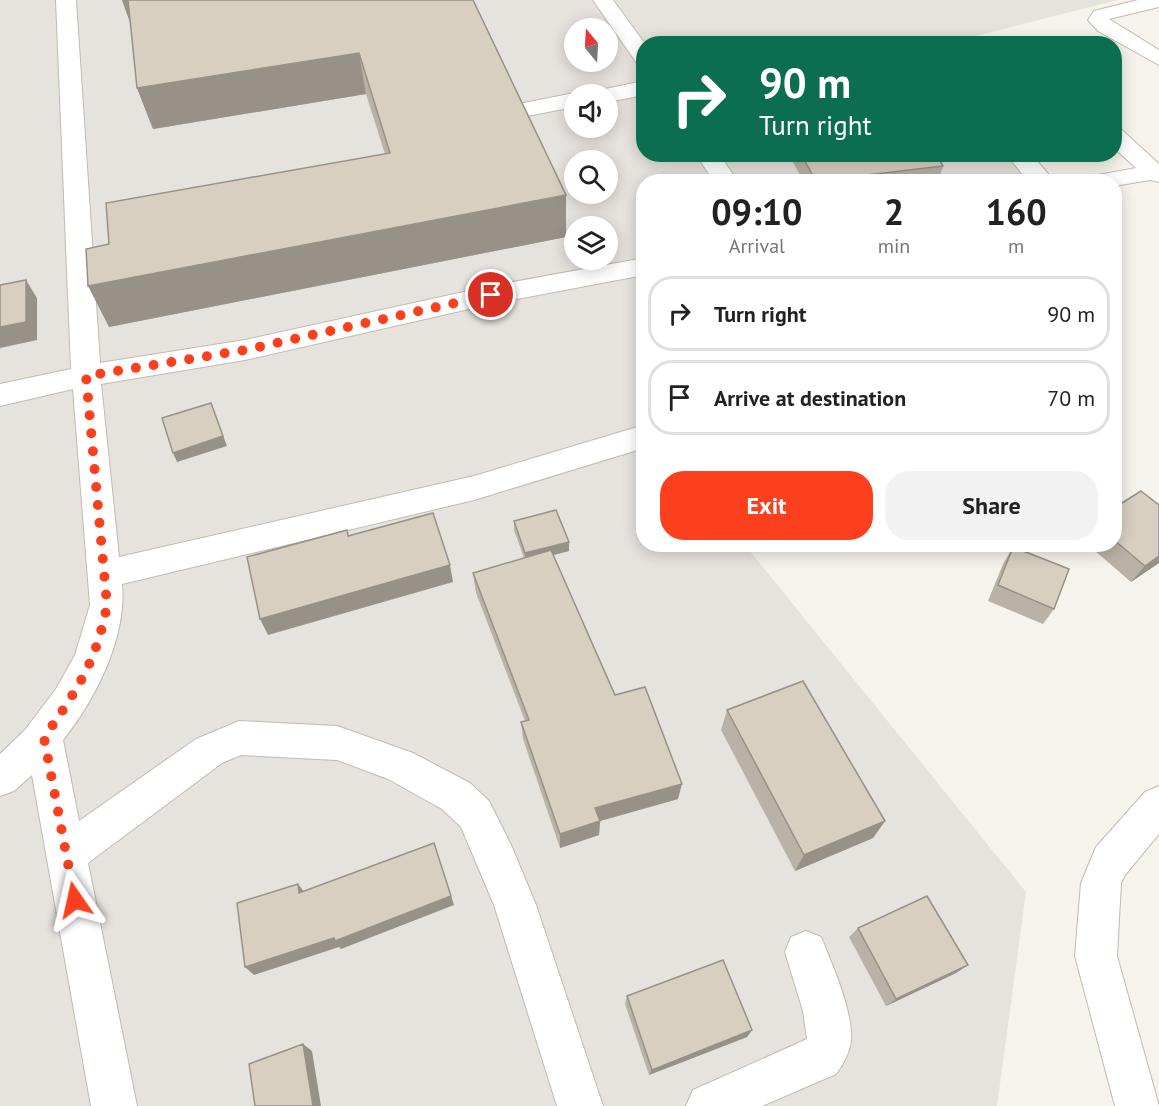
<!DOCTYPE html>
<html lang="en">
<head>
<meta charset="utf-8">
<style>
	:root { --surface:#fff; --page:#f2f2f2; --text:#222; --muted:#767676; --line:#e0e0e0; --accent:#fc3f1d }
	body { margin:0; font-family:"PT Sans",sans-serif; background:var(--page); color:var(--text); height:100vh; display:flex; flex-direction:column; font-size:22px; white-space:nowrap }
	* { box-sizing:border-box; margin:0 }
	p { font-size:20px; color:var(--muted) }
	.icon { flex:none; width:33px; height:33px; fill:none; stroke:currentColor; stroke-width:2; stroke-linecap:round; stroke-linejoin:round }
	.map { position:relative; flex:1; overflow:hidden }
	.panel { position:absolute; left:636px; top:174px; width:486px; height:378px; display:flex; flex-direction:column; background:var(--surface); border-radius:24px; box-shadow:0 3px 15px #0003 }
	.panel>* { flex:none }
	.hud { position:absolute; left:636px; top:36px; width:486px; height:126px; border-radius:24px; box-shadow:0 3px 15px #0003; background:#0b6e4f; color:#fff; overflow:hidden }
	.needle { width:39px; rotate:342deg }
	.tools { position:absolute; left:564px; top:18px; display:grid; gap:12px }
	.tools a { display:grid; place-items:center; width:54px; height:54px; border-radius:50%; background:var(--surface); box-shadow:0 3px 15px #0003; font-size:30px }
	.pin { position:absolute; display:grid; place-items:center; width:51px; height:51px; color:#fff; margin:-26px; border:3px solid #fff; border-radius:50%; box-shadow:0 2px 6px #0007 }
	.me { position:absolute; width:66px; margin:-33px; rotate:349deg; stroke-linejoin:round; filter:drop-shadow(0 0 4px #0008) }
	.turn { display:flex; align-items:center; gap:21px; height:126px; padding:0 24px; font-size:27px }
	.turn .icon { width:78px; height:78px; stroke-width:2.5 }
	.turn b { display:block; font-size:42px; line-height:51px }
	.eta { display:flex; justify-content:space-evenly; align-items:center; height:102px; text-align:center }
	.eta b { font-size:36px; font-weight:700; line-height:42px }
	.cta { display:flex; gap:12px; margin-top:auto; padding:12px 24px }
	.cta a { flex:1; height:69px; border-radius:24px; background:var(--accent); color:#fff; font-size:24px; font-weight:700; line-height:69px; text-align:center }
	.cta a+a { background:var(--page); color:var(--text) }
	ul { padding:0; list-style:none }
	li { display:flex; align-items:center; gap:18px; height:75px; margin:0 12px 9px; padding:0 12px; border:3px solid var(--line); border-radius:24px }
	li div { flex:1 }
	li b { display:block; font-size:22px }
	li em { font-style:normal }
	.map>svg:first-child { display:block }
	.industrial { fill:#e6e2dd; fill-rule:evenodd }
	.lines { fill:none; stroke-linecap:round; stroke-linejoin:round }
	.minor-casing { stroke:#c2bbae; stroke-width:2 }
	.minor { fill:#fff; fill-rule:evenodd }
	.wall { fill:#bab2a6 }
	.shaded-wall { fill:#979187 }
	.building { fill:#d8cfc1; stroke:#979187; stroke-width:1.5 }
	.route { stroke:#fc3f1d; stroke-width:10; stroke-dasharray:0 18 }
</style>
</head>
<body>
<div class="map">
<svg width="1159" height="1106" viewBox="0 0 1159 1106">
	<rect width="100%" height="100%" fill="#f6f3ec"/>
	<path class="industrial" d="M0 0H1117L949 43 644 44V154L1010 155 1033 181 644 182V544L745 545 1026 892 997 1106H0ZM574 28H608V62H574ZM574 94H608V128H574ZM574 160H608V194H574ZM574 226H608V260H574Z"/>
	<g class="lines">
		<g class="minor-casing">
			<path id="minor" d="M56 0H76L100 363 245 340 491 286 644 258V275L491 304 245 360 101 384 119 557 474 476 644 425V448L474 500 122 584C127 637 96 699 63 740L79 821 196 739 239 721 337 726 413 753 470 783 489 801 511 845 536 905 603 1106H557L494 905 461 827 442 809 388 779 337 760 241 755 222 763 88 863 137 1106H91L32 775 14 791 0 796V754L25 730 56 689 75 655 90 605 73 389 0 406V384L71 369Z
				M593 0H613L645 44 644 63 636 62Z
				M1138 0H1159V7L1109 19 1159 50V65L1098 31 1088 20 1094 11Z
				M644 81V95L608 102V94H597L600 90Z
				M574 93 579 94H574V107L527 116 519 114 516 109 519 104Z
				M1114 128 1122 130 1159 164V182L1150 180 1114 186V182H1084L1087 177 1136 168 1114 148Z
				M696 154H719L738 182H714Z
				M1006 154H1031L1055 182H1029Z
				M1159 786V834L1125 875 1121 883 1117 956 1159 1106H1115L1075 956 1081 883 1096 847 1145 792Z
				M806 931 821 937C832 964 853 1011 851 1040 850 1052 843 1065 836 1074L762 1106H686L693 1090 807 1039 803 1011 785 952 791 937Z"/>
		</g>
		<use href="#minor" class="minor"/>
	</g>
	<path class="wall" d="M122 0H473L566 195V237L109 327V244L385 154 366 94 153 129 137 88 130 22Z
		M790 154H936L943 166 938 182H804L790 157Z
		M1114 508 1159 563 1131 582 1087 544H1114Z
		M514 521 569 551 553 555 615 695 678 799 600 821 599 835 560 848 523 739 521 722 525 721 476 593 473 573 524 558 514 530Z
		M1013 547 1054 609 1043 624 988 601 1003 564Z
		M727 710 885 821 873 838 795 871 721 730Z
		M858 928 968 965 956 973 886 1006 849 937Z
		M627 996 752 1030 747 1037 649 1075 625 1004Z"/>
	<path class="shaded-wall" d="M122 0H131L132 28Z
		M359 53 366 94 153 129 137 88Z
		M566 195V237L109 327 88 286Z
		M26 280 37 298V340L0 348V327Z
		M211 403 227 446 177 462 173 453Z
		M569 542V551L526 562 525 553Z
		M1159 556V563L1131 582 1145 566Z
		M450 565 453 582 268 635 260 619Z
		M682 784 678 799 600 821 599 835 560 848V834L595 808Z
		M885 821 873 838 795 871 804 855Z
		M434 843 454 905 341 949 339 947 254 975 245 967Z
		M298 884 305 893H299Z
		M968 965 956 973 886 1006 896 999Z
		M752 1030 747 1037 649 1075 652 1070Z
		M303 1044 312 1051 321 1106H313Z"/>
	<path class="building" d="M128 0H473L566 195 88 286 86 249 109 244 106 203 390 153 359 53 137 88Z
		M801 154H936L943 166 816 181Z
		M26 280V322L0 327V285Z
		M211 403 223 436 173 453 162 418Z
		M1141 491 1159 505V556L1145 566 1114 540V508Z
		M556 510 569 542 525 553 514 521Z
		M433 513 450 565 260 619 247 557 347 530 348 536Z
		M1013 547 1069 569 1054 609 998 585Z
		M551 550 615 695 645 687 682 784 595 808 600 821 560 834 521 722 529 720 473 573Z
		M803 681 885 821 804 855 727 710Z
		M434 843 451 896 335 941 334 938 245 967 237 903 298 884 299 893Z
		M927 896 968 965 896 999 858 928Z
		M723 960 752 1030 652 1070 627 996Z
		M303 1044 313 1106H255L249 1064Z"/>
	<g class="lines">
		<path class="route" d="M75 900 44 738C77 689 96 664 107 605L86 376 245 350 491 295"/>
	</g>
</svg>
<div class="tools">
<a><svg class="needle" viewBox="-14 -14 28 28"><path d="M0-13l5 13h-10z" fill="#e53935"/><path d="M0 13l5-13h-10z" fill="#767676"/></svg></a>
<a><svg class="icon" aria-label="sound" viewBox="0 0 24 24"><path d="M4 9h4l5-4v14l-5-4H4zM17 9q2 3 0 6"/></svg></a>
<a><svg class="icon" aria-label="search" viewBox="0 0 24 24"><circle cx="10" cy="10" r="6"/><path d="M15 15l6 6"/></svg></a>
<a><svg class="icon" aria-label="layers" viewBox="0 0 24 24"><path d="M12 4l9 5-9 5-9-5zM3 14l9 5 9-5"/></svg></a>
</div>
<div class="pin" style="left:491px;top:295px;background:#d93025"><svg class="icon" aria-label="arrive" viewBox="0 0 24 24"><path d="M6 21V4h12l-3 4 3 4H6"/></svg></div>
<svg class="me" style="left:75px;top:900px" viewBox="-20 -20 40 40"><path d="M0-17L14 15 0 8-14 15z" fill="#fc3f1d" stroke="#fff" stroke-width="4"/></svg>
<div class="hud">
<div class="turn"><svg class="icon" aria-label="right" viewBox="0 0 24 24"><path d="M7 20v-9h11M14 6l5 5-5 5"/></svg><div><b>90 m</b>Turn right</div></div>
</div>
<section class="panel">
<div class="eta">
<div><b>09:10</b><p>Arrival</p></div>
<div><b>2</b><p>min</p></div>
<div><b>160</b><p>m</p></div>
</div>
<ul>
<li><svg class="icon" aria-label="right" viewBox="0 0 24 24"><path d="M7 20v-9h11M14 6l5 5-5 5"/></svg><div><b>Turn right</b></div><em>90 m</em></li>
<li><svg class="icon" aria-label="arrive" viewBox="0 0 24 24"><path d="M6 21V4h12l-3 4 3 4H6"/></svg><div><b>Arrive at destination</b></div><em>70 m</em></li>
</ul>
<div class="cta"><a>Exit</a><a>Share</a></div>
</section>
</div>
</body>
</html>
